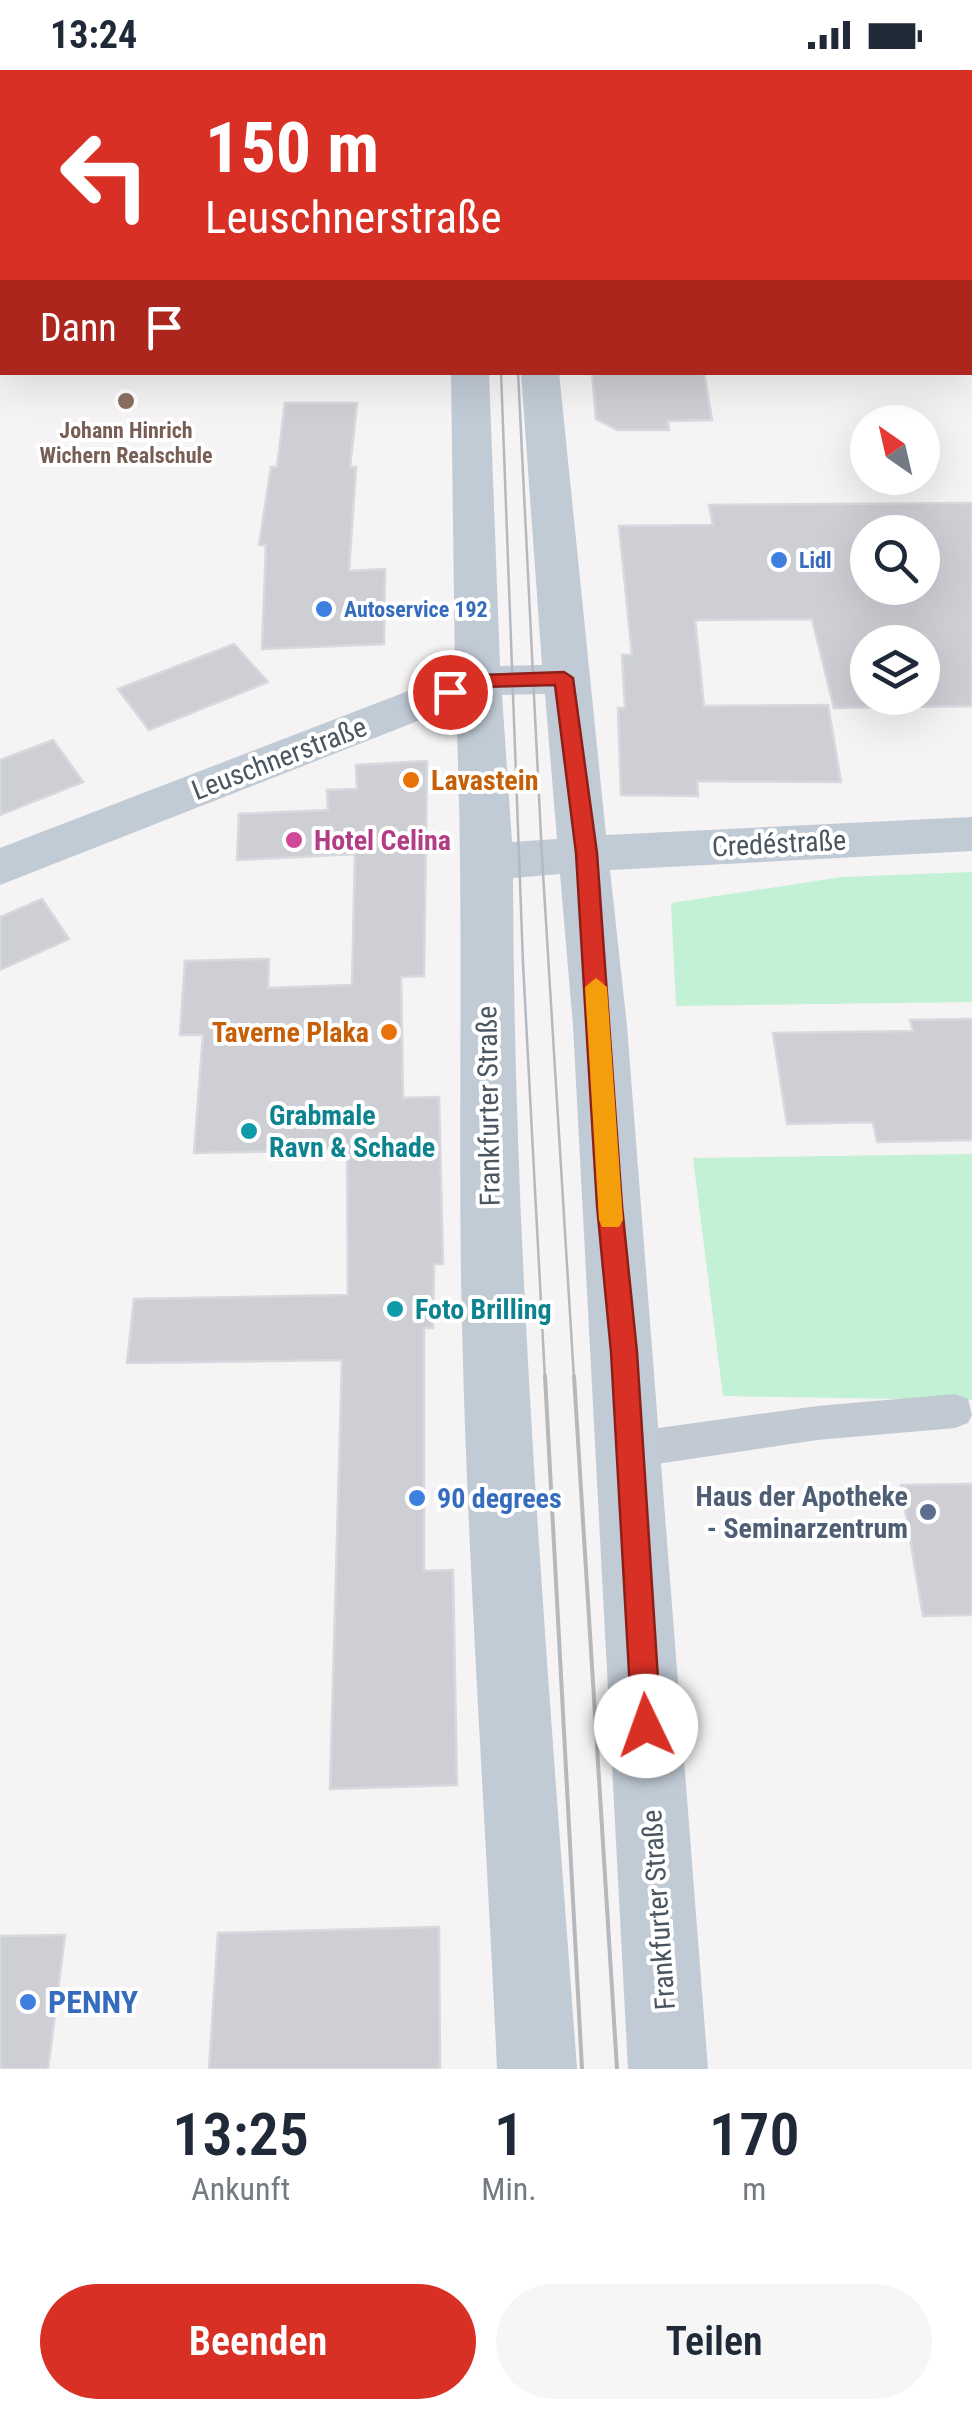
<!DOCTYPE html>
<html lang="de">
<head>
<meta charset="utf-8">
<style>
	:root { --surface:#fff; --page:#f6f6f7; --text:#1f2937; --muted:#747a83; --accent:#d93025 }
	body { margin:0; font-family:"Roboto Condensed",sans-serif; background:var(--page); color:var(--text); height:100vh; display:flex; flex-direction:column; font-size:38px; white-space:nowrap }
	* { box-sizing:border-box; margin:0 }
	p { font-size:32px; color:var(--muted) }
	.icon { flex:none; width:55px; height:55px; fill:none; stroke:currentColor; stroke-width:2; stroke-linecap:round; stroke-linejoin:round }
	.map { position:relative; height:1999px; overflow:hidden }
	.details { display:flex; flex-direction:column; background:var(--surface); flex:1 }
	.details>* { flex:none }
	.banner { position:absolute; left:0px; top:0px; width:972px; height:305px; box-shadow:0 10px 40px #0002; background:#d93025; color:#fff; overflow:hidden }
	.needle { width:65px; rotate:326deg }
	.buttons { position:absolute; left:850px; top:335px; display:grid; gap:20px }
	.buttons a { display:grid; place-items:center; width:90px; height:90px; border-radius:50%; background:var(--surface); box-shadow:0 10px 40px #0002; font-size:50px }
	.pin { position:absolute; display:grid; place-items:center; width:85px; height:85px; color:#fff; margin:-42px; border:5px solid #fff; border-radius:50%; box-shadow:0 2px 10px #0007 }
	.me { position:absolute; width:110px; margin:-55px; rotate:357deg; stroke-linejoin:round; filter:drop-shadow(0 0 8px #0008) }
	.turn { display:flex; align-items:center; gap:35px; height:210px; padding:0 40px; font-size:45px }
	.turn .icon { width:130px; height:130px; stroke-width:2.5 }
	.turn b { display:block; font-size:70px; line-height:85px }
	.then { display:flex; align-items:center; height:95px; padding:0 40px; background:#0003; gap:20px; font-size:38px }
	.eta { display:flex; justify-content:space-evenly; align-items:center; height:170px; text-align:center }
	.eta b { font-size:60px; font-weight:600; line-height:70px }
	.button { display:flex; gap:20px; margin-top:auto; padding:20px 40px }
	.button a { flex:1; height:115px; border-radius:60px; background:var(--accent); color:#fff; font-size:40px; font-weight:600; line-height:115px; text-align:center }
	.button a+a { background:var(--page); color:var(--text) }
	.status { display:flex; justify-content:space-between; align-items:center; height:70px; padding:0 50px; background:var(--surface); direction:ltr }
	.status svg { height:28px; fill:currentColor }
	.map>svg:first-child { display:block }
	.green { fill:#c3f1d5 }
	.building { fill:#cdcfd5; stroke:#d7d9de; stroke-width:2.5; fill-rule:evenodd }
	.lines { fill:none; stroke-linecap:round; stroke-linejoin:round }
	.service { fill:#c1cad2; fill-rule:evenodd }
	.minor { fill:#c1cad2; fill-rule:evenodd }
	.secondary { fill:#c1cbd6; fill-rule:evenodd }
	.tram-far1 { stroke:#b5b8bd; stroke-width:2.5 }
	.tram { stroke:#b5b8bd; stroke-width:4 }
	.rail { stroke:#b5b8bd; stroke-width:5 }
	.route { fill:#d93025; stroke:#8d1f18; stroke-width:2.5 }
	.slow { fill:#f59e0b }
	.education-dot { fill:#8d6e63; stroke:#fff; stroke-width:4 }
	.shop-dot { fill:#3f7fe0; stroke:#fff; stroke-width:4 }
	.food-dot { fill:#e8710a; stroke:#fff; stroke-width:4 }
	.hotel-dot { fill:#d1479c; stroke:#fff; stroke-width:4 }
	.culture-dot { fill:#0f9aa8; stroke:#fff; stroke-width:4 }
	.service-dot { fill:#5c6f8a; stroke:#fff; stroke-width:4 }
	.labels { text-anchor:middle; stroke-width:8; stroke-linejoin:round; paint-order:stroke }
	.far-education-label { font-size:22px; font-weight:bold; fill:#785e54; stroke:#fff }
	.far-shop-label { font-size:22px; font-weight:bold; fill:#366cbe; stroke:#fff; text-anchor:start }
	.street-label { font-size:28px; fill:#4a5661; stroke:#fff }
	.food-label { font-size:28px; font-weight:bold; fill:#c56008; stroke:#fff; text-anchor:start }
	.hotel-label { font-size:28px; font-weight:bold; fill:#b23c85; stroke:#fff; text-anchor:start }
	.culture-label { font-size:28px; font-weight:bold; fill:#0d838f; stroke:#fff; text-anchor:start }
	.service-label { font-size:28px; font-weight:bold; fill:#4e5e75; stroke:#fff; text-anchor:end }
	.shop-label { font-size:28px; font-weight:bold; fill:#366cbe; stroke:#fff; text-anchor:start }
	.near-shop-label { font-size:32px; font-weight:bold; fill:#366cbe; stroke:#fff; text-anchor:start }
</style>
</head>
<body>
<div class="status"><b>13:24</b><svg viewBox="0 0 49 12"><path d="M0 12V9h3v3zM5 12V6h3v6zM10 12V3h3v9zM15 12V0h3v12zM26 1h20v11H26zM47 4h2v5h-2z"/></svg></div>
<div class="map">
<svg width="972" height="1999" viewBox="0 0 972 1999">
	<rect width="100%" height="100%" fill="#f5f3f3"/>
	<path class="green" d="M972 802V932L676 936 671 833 842 807Z
		M972 1084V1330L723 1326 693 1088Z"/>
	<path class="building" d="M592 302H704L712 350 668 351 669 360H617L596 349Z
		M285 333H357L350 397H356L349 501 385 499 384 574 262 579 266 475H259L271 397H277Z
		M972 433V636L834 638 812 549 695 550 704 636 828 635 841 712 697 711 698 726 621 725 618 638H625L622 585H632L619 456 713 455 709 435ZM868 462H922V518H868ZM868 572H922V628H868Z
		M234 574 268 612 149 660 118 619Z
		M53 670 83 712 0 745V690Z
		M427 691 424 906 401 907 403 1028 439 1027 443 1194H434L433 1258H424V1501L453 1500 457 1715 330 1719 342 1290 127 1293 134 1229 348 1225 347 1080 194 1083 203 965H180L185 891 269 889 268 918 352 915 355 784 237 790 239 744 328 740 327 720 357 719 356 695Z
		M42 829 69 869 0 900V847Z
		M972 949V1070L877 1072 873 1052 787 1054 773 963 913 961 910 950Z
		M972 1414V1545L923 1546 901 1415Z
		M439 1857 440 1999H209L218 1863Z
		M65 1865 48 1999H0V1866Z"/>
	<g class="lines">
		<path class="service" d="M970 218H972V231H970Z
			M955 1324 968 1329 972 1345 968 1353 955 1358 817 1370 630 1398 617 1392 611 1380 617 1368 630 1362 817 1336Z"/>
		<path class="minor" d="M0 57H2V77H0Z"/>
		<path class="secondary" d="M449 0H479V2H449Z
			M506 0H536V2H506Z
			M451 302H489L500 596 542 595 521 302H559L606 765 972 747V781L610 800 627 956 708 1999H628L573 956 560 804 513 808C514 1206 548 1602 577 1999H497C486 1752 468 1505 462 1257 457 1050 465 843 456 636L0 815V778L455 603ZM545 624 557 769 512 772 502 625Z"/>
		<path class="tram-far1" d="M501 302 523 893 545 1309
			M518 302 542 787 574 1309"/>
		<path class="tram" d="M545 1306 582 1999
			M574 1306 617 1999"/>
		<path class="rail" d="M758 0 764 2"/>
	</g>
	<path class="route" d="M564 602 573 608 597 783 622 1136 637 1282 661 1656 657 1666 646 1671 636 1666 632 1656 611 1282 597 1136 576 783 555 615 480 617 450 628 441 622 478 605Z"/>
	<path class="slow" d="M596 908 607 917 623 1150 619 1157H602L599 1150 585 917Z"/>
	<circle class="education-dot" cx="126" cy="331" r="10"/>
	<g class="shop-dot">
		<circle cx="779" cy="490" r="10"/>
		<circle cx="324" cy="539" r="10"/>
		<circle cx="417" cy="1428" r="10"/>
		<circle cx="28" cy="1932" r="10"/>
	</g>
	<g class="food-dot">
		<circle cx="411" cy="710" r="10"/>
		<circle cx="389" cy="962" r="10"/>
	</g>
	<circle class="hotel-dot" cx="294" cy="770" r="10"/>
	<g class="culture-dot">
		<circle cx="249" cy="1061" r="10"/>
		<circle cx="395" cy="1239" r="10"/>
	</g>
	<circle class="service-dot" cx="928" cy="1442" r="10"/>
	<g class="labels">
		<g class="far-education-label">
			<text x="126" y="368">Johann Hinrich<tspan x="126" dy="25">Wichern Realschule</tspan></text>
		</g>
		<g class="far-shop-label">
			<text x="799" y="498">Lidl</text>
			<text x="344" y="547">Autoservice 192</text>
		</g>
		<g class="street-label">
			<text transform="translate(279 688) rotate(-21)" y="10">Leuschnerstraße</text>
			<text transform="translate(779 773) rotate(-3)" y="10">Credéstraße</text>
			<text transform="translate(488 1036) rotate(-91)" y="10">Frankfurter Straße</text>
			<text transform="translate(658 1840) rotate(-94)" y="10">Frankfurter Straße</text>
		</g>
		<g class="food-label">
			<text x="431" y="720">Lavastein</text>
			<text x="369" y="972" text-anchor="end">Taverne Plaka</text>
		</g>
		<g class="hotel-label">
			<text x="314" y="780">Hotel Celina</text>
		</g>
		<g class="culture-label">
			<text x="269" y="1055">Grabmale<tspan x="269" dy="32">Ravn &amp; Schade</tspan></text>
			<text x="415" y="1249">Foto Brilling</text>
		</g>
		<g class="service-label">
			<text x="908" y="1436">Haus der Apotheke<tspan x="908" dy="32">- Seminarzentrum</tspan></text>
		</g>
		<g class="shop-label">
			<text x="437" y="1438">90 degrees</text>
		</g>
		<g class="near-shop-label">
			<text x="48" y="1943">PENNY</text>
		</g>
	</g>
</svg>
<div class="buttons">
<a><svg class="needle" viewBox="-14 -14 28 28"><path d="M0-13l5 13h-10z" fill="#e53935"/><path d="M0 13l5-13h-10z" fill="#747a83"/></svg></a>
<a><svg class="icon" aria-label="search" viewBox="0 0 24 24"><circle cx="10" cy="10" r="6"/><path d="M15 15l6 6"/></svg></a>
<a><svg class="icon" aria-label="layers" viewBox="0 0 24 24"><path d="M12 4l9 5-9 5-9-5zM3 14l9 5 9-5"/></svg></a>
</div>
<div class="pin" style="left:450px;top:622px;background:#d93025"><svg class="icon" aria-label="arrive" viewBox="0 0 24 24"><path d="M6 21V4h12l-3 4 3 4H6"/></svg></div>
<svg class="me" style="left:646px;top:1656px" viewBox="-20 -20 40 40"><circle r="19" fill="#fff"/><path d="M0-13L10 11 0 6-10 11z" fill="#d93025"/></svg>
<div class="banner">
<div class="turn"><svg class="icon" aria-label="left" viewBox="0 0 24 24"><path d="M17 20v-9H6M10 6l-5 5 5 5"/></svg><div><b>150 m</b>Leuschnerstraße</div></div>
<div class="then">Dann<svg class="icon" aria-label="arrive" viewBox="0 0 24 24"><path d="M6 21V4h12l-3 4 3 4H6"/></svg></div>
</div>
</div>
<section class="details">
<div class="eta">
<div><b>13:25</b><p>Ankunft</p></div>
<div><b>1</b><p>Min.</p></div>
<div><b>170</b><p>m</p></div>
</div>
<div class="button"><a>Beenden</a><a>Teilen</a></div>
</section>
</body>
</html>
